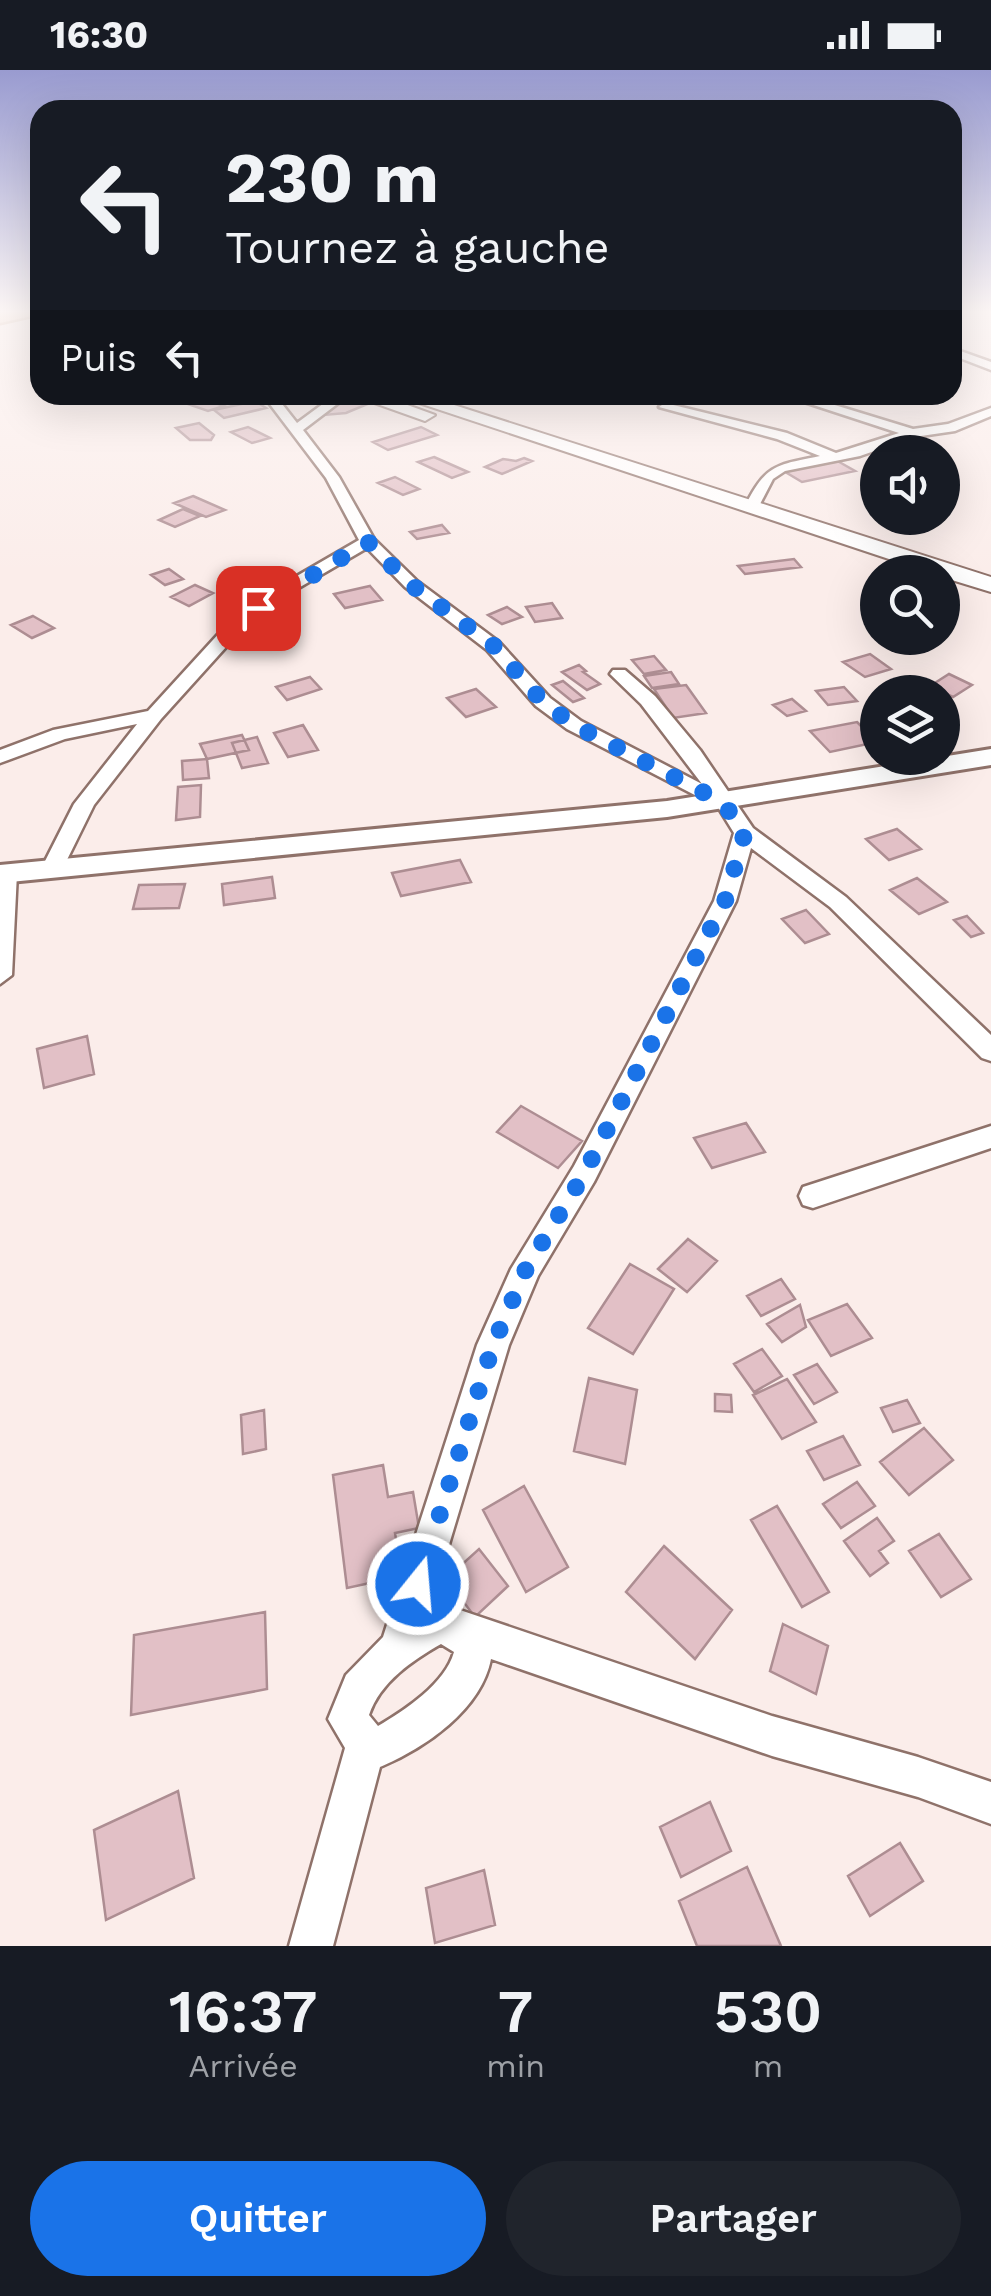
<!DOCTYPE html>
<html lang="fr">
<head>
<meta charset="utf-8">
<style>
	:root { --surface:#171b24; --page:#20242c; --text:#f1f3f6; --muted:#9ea1a6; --accent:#1a73e8 }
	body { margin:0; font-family:"Work Sans",sans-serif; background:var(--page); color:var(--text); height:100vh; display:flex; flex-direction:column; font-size:38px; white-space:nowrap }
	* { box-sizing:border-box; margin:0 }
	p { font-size:32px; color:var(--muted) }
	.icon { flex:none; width:55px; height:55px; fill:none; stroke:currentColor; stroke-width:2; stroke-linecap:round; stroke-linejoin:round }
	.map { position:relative; height:1876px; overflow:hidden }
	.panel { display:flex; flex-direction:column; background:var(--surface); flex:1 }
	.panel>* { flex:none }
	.banner { position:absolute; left:30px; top:30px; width:932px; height:305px; border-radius:30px; box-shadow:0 10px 40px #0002; background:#171b24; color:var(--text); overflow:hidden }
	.buttons { position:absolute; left:860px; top:365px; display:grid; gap:20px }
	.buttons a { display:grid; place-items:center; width:100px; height:100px; border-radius:50%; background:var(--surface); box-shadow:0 10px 40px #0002; font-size:50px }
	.pin { position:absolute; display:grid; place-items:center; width:85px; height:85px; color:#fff; margin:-42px; border-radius:20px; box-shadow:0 5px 15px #0006 }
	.me { position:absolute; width:110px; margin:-55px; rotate:17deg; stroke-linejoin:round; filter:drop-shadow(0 0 8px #0008) }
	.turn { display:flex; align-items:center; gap:35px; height:210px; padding:0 30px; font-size:45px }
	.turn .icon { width:130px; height:130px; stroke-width:2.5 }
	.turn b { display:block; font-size:70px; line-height:85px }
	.then { display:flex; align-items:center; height:95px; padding:0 30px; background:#0003; gap:20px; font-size:38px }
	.eta { display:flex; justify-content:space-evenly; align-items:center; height:170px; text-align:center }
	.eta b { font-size:60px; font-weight:600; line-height:70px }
	.button { display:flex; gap:20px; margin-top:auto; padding:20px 30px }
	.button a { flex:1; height:115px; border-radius:60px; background:var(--accent); color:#fff; font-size:40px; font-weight:600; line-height:115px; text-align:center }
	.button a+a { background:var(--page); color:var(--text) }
	.status { display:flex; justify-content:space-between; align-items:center; height:70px; padding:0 50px; background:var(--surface); direction:ltr }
	.status svg { height:28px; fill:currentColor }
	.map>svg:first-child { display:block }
	.building { fill:#e2c0c6; stroke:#ad8d92; stroke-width:2.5 }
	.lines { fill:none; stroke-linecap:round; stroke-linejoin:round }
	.minor-casing { stroke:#8f726a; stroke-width:5 }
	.tertiary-casing { stroke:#8f726a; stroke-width:6 }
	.secondary-casing { stroke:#8f726a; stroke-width:4 }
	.primary-casing { stroke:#9d652e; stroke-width:5 }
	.minor { fill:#fff; fill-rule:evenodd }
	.tertiary { fill:#fff; fill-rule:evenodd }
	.secondary { fill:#fff; fill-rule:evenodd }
	.primary { fill:#e5b685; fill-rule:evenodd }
	.route { stroke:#1a73e8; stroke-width:18; stroke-dasharray:0 32.4 }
</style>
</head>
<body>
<div class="status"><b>16:30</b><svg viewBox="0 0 49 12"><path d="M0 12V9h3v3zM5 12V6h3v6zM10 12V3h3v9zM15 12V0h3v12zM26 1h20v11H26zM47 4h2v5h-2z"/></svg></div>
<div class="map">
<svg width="991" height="1876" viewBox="0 0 991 1876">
	<rect width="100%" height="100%" fill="#fbedea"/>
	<path class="building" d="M194 325 224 336 208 341 176 330Z
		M344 328 370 333 346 343 324 345Z
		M255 331 266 338 224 348 214 340Z
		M199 353 214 365 211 370H190L176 358Z
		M248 357 270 368 252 373 231 362Z
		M421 357 437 365 388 380 373 372Z
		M434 387 468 402 452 408 418 392Z
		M524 388 532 391 502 404 485 397 503 389 516 391Z
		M834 389 855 401 802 412 782 400Z
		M395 407 419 419 403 425 378 413Z
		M193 426 225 440 206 447 174 433Z
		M183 439 200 446 175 457 159 450Z
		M442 455 449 463 417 469 410 462Z
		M794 489 801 497 745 504 738 496Z
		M169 499 183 509 165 515 151 505Z
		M195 515 213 523 189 536 171 527Z
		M370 516 382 530 345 538 334 524Z
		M552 533 562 548 535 552 526 537Z
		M507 537 522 547 502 554 488 545Z
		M33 546 54 558 32 568 11 555Z
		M870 584 891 599 865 607 843 592Z
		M654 586 666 600 644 604 632 590Z
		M579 595 586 601 583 602 600 614 587 620 562 602Z
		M671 602 679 614 652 618 644 606Z
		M949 604 972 615 953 627 930 616Z
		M310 607 321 619 287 630 276 617Z
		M563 611 584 628 573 632 552 615Z
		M686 615 706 643 673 648 654 619Z
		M844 617 857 631 828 635 816 621Z
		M476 619 496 637 466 647 447 628Z
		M792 629 806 641 787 646 773 635Z
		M857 652 877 672 830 682 810 661Z
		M303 655 318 680 288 687 274 663Z
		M242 665 249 680 207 689 200 674Z
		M257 667 268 693 242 698 232 673Z
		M207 689 209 708 183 710 182 691Z
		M201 715 200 747 176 750 178 717Z
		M897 759 921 779 889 790 866 769Z
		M460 790 471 812 401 826 392 803Z
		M272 807 275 828 224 835 222 814Z
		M917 808 947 832 919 844 890 820Z
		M185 814 179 838 133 839 139 815Z
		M806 840 829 864 805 873 782 849Z
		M967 846 983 863 971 867 954 850Z
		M87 966 94 1004 44 1018 37 979Z
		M521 1036 582 1071 558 1098 497 1062Z
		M746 1053 765 1082 712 1098 694 1068Z
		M688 1169 717 1191 687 1222 658 1199Z
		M630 1194 674 1219 633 1284 588 1258Z
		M781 1209 795 1229 761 1246 747 1226Z
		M847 1234 872 1268 831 1286 808 1250Z
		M800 1235 806 1257 782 1272 767 1254Z
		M762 1279 782 1306 754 1322 734 1294Z
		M817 1294 837 1322 814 1334 794 1305Z
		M589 1308 637 1320 625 1394 574 1381Z
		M787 1309 816 1352 782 1369 753 1325Z
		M715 1324 731 1325 732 1342 715 1341Z
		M907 1330 920 1353 893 1362 881 1338Z
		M264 1340 266 1379 243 1384 241 1345Z
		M924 1358 953 1390 909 1425 880 1392Z
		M843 1366 860 1395 824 1410 807 1381Z
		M383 1395 388 1427 413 1422 419 1458 395 1463 402 1506 347 1518 333 1405Z
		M857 1412 875 1436 841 1458 823 1434Z
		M524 1416 568 1497 526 1522 483 1440Z
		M777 1436 829 1522 802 1537 751 1450Z
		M877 1448 894 1471 879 1481 888 1493 870 1506 844 1471Z
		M939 1464 971 1509 941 1527 909 1481Z
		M664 1476 732 1540 695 1589 626 1522Z
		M479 1479 508 1516 475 1547 446 1509Z
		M265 1542 267 1619 131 1645 134 1565Z
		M783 1554 828 1576 816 1624 770 1601Z
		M178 1721 194 1808 106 1850 94 1760Z
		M710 1732 731 1781 681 1807 660 1757Z
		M900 1773 923 1811 870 1846 848 1806Z
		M747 1797 781 1876H697L679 1831Z
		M484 1800 495 1855 435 1873 426 1818Z"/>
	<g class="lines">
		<g class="minor-casing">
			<path id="minor" d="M952 278 991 292V300L952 285Z
				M263 325H275L297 353 335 325H349L303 360 339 407 374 469 417 511 499 572 550 628 581 651 702 714 641 634 610 604 613 600H625L655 626 700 680 753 758 846 827 991 965V991L982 988 830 837 751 778 736 831 594 1112 538 1206 509 1275 429 1541 440 1536 457 1539 772 1646 918 1687 991 1712V1754L918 1727 772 1686 491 1589C481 1640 425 1678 380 1697L333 1876H289L345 1678 328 1649 346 1605 383 1567 477 1275 511 1199 574 1096 714 831 734 763 718 737 567 659 536 636 487 580 405 517 367 478 283 527 245 556 161 649 94 735 60 804H44L41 799 74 734 137 654 65 669 0 693V680L53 660 148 641 233 548 271 521 359 470 326 408ZM441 1574 454 1582C445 1614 405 1640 378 1656L369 1645C380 1612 413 1590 441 1574Z
				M783 325H802L913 359 948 354 991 338V346L955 361 914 367 860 386 785 401 773 409 759 436 752 440 745 436C766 395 775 395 820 386L777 369 659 337 665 333 787 363 836 383 899 363Z
				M6 796 17 803 12 905 0 914V797Z
				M991 1056V1078L813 1138 803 1135 799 1126 803 1117Z"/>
		</g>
		<g class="tertiary-casing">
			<path id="tertiary" d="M991 679V695L667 747 0 813V795L667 731Z"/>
		</g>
		<g class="secondary-casing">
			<path id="secondary" d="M352 325H380L435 345 425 351Z
				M395 325H423L991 507V522L942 507V502H928Z"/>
		</g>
		<g class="primary-casing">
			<path id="primary" d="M13 240H40V244L0 253V243Z"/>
		</g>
		<use href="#minor" class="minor"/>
		<use href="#tertiary" class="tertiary"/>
		<use href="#secondary" class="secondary"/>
		<use href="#primary" class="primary"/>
	</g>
	<linearGradient id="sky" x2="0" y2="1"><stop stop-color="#999bd0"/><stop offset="0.48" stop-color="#fdf7f6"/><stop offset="1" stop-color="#fdf7f6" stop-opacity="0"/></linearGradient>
	<rect width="991" height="503" fill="url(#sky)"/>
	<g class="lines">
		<path class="route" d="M258 538 368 472 410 514 494 576 543 632 574 655 722 732 745 762 725 831 584 1104 526 1199 493 1275 418 1514"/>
	</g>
</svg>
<div class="buttons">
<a><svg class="icon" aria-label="sound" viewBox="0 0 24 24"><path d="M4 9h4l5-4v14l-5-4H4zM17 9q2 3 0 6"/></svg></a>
<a><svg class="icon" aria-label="search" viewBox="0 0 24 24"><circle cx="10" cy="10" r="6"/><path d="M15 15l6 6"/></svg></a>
<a><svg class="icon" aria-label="layers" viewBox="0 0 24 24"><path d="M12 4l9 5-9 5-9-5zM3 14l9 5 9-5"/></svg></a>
</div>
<div class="pin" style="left:258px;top:538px;background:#d93025"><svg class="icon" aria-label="arrive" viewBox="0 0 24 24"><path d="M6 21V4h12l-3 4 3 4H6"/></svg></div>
<svg class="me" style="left:418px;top:1514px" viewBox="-20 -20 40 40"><circle r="17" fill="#1a73e8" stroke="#fff" stroke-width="3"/><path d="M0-11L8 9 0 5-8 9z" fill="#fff"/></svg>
<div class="banner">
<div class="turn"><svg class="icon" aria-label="left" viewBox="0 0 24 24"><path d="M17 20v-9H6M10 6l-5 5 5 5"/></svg><div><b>230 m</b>Tournez à gauche</div></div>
<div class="then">Puis<svg class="icon" aria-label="left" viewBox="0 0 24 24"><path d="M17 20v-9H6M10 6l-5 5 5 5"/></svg></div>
</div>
</div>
<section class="panel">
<div class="eta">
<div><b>16:37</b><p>Arrivée</p></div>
<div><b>7</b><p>min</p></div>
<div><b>530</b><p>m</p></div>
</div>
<div class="button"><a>Quitter</a><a>Partager</a></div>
</section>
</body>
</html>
